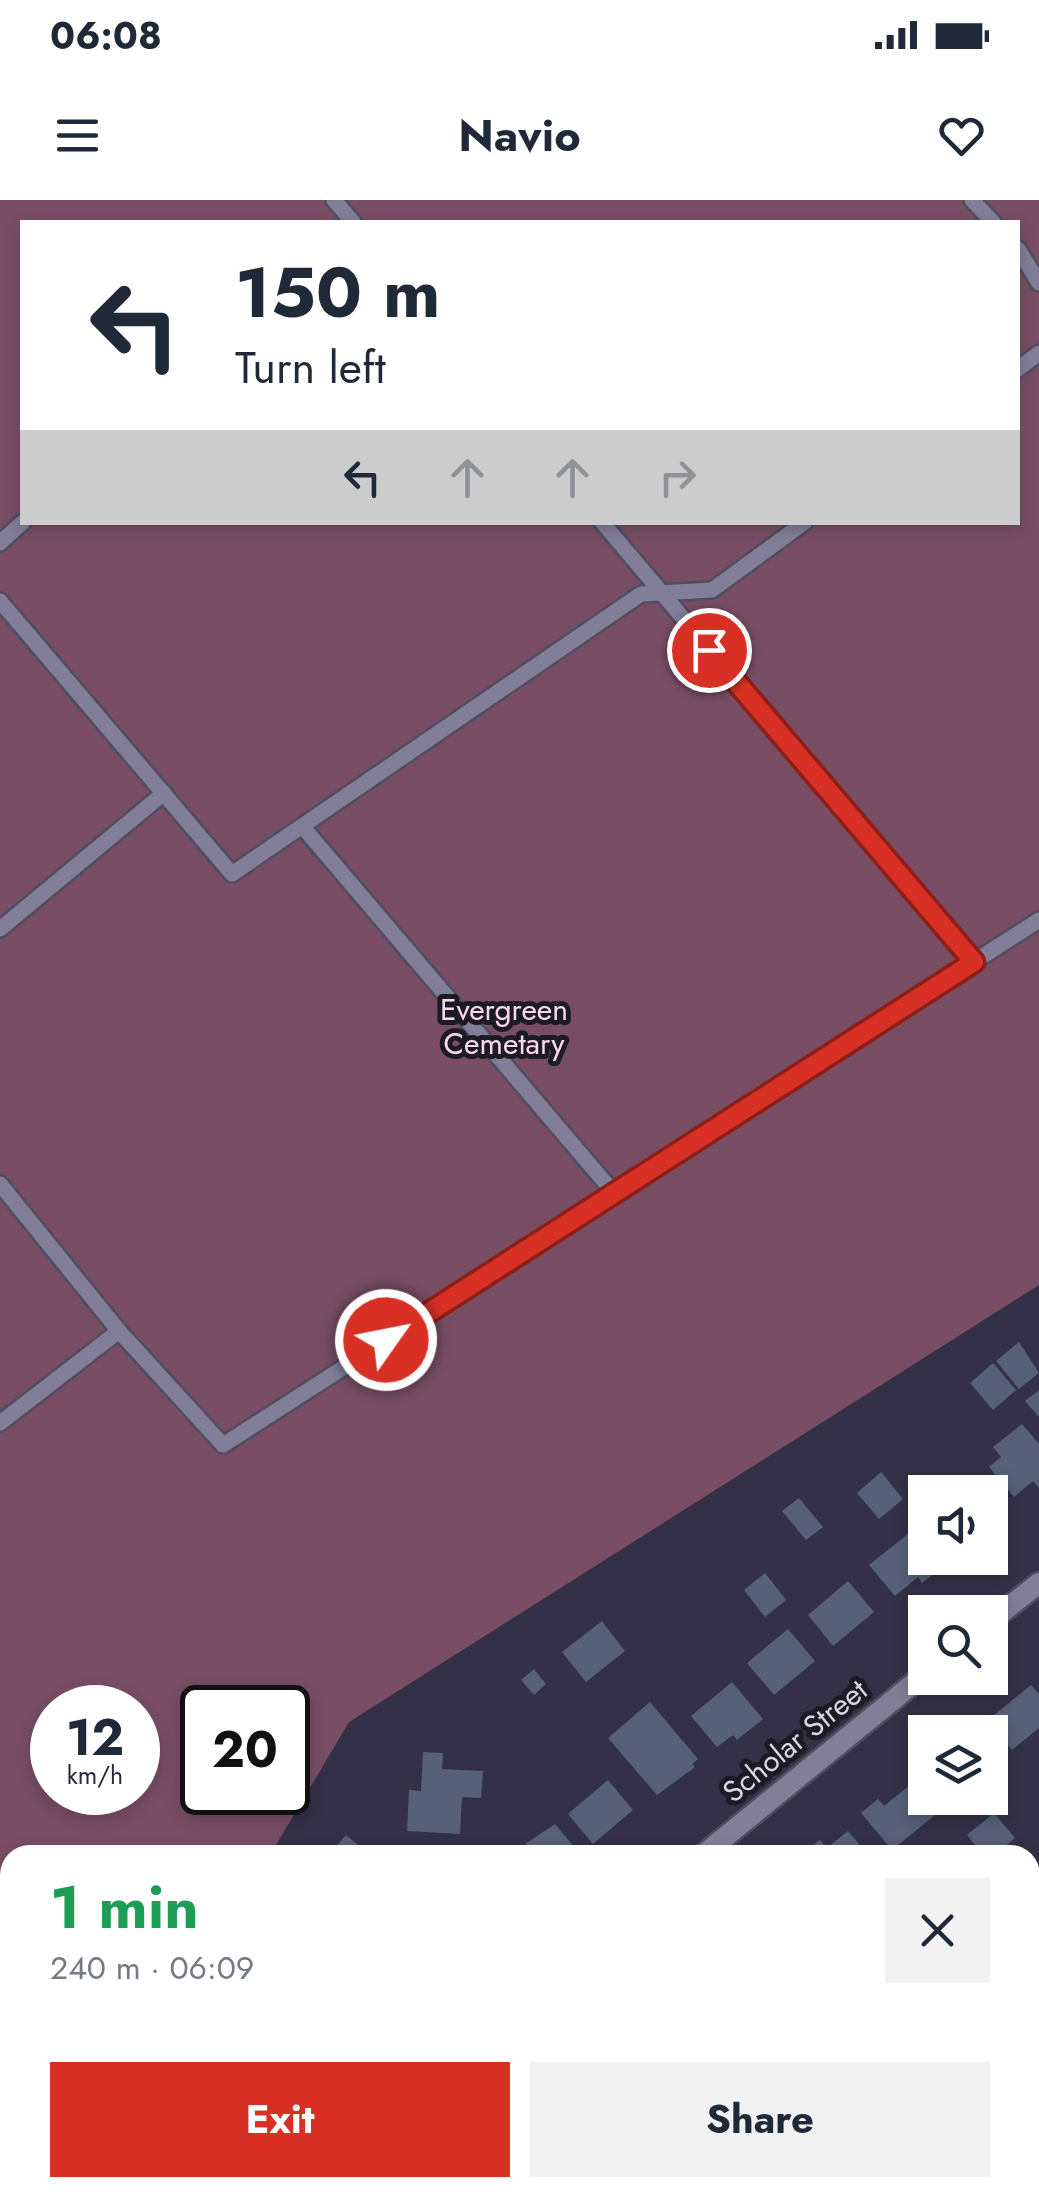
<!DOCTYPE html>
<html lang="en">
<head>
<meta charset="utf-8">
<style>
	:root { --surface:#fff; --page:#f2f2f3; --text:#1f2937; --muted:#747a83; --accent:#d93025 }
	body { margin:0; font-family:Jost,sans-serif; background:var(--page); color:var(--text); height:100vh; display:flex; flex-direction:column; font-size:38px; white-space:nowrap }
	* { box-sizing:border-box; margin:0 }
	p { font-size:32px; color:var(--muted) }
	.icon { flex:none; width:55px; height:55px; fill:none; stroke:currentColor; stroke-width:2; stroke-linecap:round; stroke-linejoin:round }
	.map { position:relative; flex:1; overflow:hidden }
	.sheet { position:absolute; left:0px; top:1645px; width:1040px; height:352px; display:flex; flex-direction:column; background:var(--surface); border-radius:30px 30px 0 0; box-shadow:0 5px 15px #0003 }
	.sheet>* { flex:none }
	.guide { position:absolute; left:20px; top:20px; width:1000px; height:305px; border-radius:0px; box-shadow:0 5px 15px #0003; background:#fff; color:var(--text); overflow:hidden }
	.controls { position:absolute; left:908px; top:1275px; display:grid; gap:20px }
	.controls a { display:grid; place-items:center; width:100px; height:100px; border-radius:0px; background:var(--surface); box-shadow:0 5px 15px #0003; font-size:50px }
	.speed { position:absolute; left:30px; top:1485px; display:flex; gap:20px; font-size:50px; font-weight:700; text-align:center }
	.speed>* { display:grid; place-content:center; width:130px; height:130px; border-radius:50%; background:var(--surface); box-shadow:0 5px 15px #0003; line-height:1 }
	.speed small { font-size:25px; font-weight:400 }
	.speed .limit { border:5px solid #111; border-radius:15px; background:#fff; color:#111 }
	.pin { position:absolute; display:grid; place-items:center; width:85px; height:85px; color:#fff; margin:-42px; border:5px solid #fff; border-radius:50%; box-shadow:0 2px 10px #0007 }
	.me { position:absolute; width:110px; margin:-55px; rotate:57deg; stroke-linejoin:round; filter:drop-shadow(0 0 8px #0008) }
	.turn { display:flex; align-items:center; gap:35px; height:210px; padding:0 50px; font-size:45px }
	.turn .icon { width:130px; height:130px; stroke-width:2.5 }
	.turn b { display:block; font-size:70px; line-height:85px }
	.lanes { display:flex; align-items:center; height:95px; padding:0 50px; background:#0003; justify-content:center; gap:50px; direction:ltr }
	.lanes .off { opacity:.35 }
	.round { display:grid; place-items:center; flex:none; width:105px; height:105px; border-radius:0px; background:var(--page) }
	.summary { display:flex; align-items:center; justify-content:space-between; height:170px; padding:0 50px }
	h1 { font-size:60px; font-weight:700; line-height:75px; color:#1e9e55 }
	.action { display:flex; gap:20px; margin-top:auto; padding:20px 50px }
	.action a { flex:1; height:115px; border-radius:0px; background:var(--accent); color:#fff; font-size:40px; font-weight:700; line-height:115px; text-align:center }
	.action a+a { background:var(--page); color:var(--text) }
	.status { display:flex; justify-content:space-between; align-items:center; height:70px; padding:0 50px; background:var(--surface); direction:ltr }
	.status svg { height:28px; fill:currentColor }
	header { display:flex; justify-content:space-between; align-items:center; height:130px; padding:0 50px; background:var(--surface); font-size:45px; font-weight:700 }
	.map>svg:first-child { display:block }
	.green { fill:#794e64; fill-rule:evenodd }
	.building { fill:#566178 }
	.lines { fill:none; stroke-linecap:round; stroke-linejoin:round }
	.lane-casing { stroke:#514d60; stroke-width:20 }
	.street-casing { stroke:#514d60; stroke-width:25 }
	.lane { stroke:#827e98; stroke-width:15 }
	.street { stroke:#827e98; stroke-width:20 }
	.route-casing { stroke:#8d1f18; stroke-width:25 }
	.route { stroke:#d93025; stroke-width:18 }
	.labels { text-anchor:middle; stroke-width:10; stroke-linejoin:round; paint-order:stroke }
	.park-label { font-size:30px; fill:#fcd9e9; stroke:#1c1a24 }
	.street-label { font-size:30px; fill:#d9d7e6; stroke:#1c1a24 }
</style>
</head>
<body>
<div class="status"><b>06:08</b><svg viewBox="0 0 49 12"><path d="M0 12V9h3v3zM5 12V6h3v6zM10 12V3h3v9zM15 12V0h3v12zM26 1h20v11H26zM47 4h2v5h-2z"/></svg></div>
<header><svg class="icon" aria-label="menu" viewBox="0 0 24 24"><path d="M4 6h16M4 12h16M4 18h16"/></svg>Navio<svg class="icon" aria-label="heart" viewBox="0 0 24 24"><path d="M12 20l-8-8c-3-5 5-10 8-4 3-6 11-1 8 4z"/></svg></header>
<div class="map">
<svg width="1039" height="1997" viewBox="0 0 1039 1997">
	<rect width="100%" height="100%" fill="#343047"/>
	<path class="green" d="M0 0H1039V1085L349 1522 270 1655H10V1988H72L66 1997H0ZM22 22H1018V322H22ZM52 1508H138V1592H52ZM202 1508H288V1592H202Z"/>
	<path class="building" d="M1019 1142 1039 1173 1019 1189 996 1161Z
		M993 1163 1016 1190 993 1210 970 1183Z
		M1039 1190V1217L1025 1201Z
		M1022 1224 1039 1244V1288L1033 1281 1014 1297 989 1267 1001 1257 993 1247Z
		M881 1272 903 1299 879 1319 857 1293Z
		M958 1275 967 1286 971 1282 980 1292H944L941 1290Z
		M799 1298 823 1327 806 1340 782 1311Z
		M913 1330 925 1345V1358H935L939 1369 922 1383 918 1377 895 1396 869 1365Z
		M765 1373 786 1400 765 1417 744 1390Z
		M848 1381 874 1412 833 1446 808 1415Z
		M602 1421 625 1451 586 1482 562 1452Z
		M788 1429 815 1461 774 1495 747 1463Z
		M534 1469 546 1484 534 1495 521 1480Z
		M732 1482 763 1519 737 1540 733 1535 717 1547 691 1516Z
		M1031 1485 1039 1494V1528L1012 1550 988 1520Z
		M650 1502 698 1559 692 1564 695 1567 657 1595 608 1538Z
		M423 1552 443 1553 442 1569 483 1571 481 1598 462 1597 460 1634 407 1631 409 1590 421 1591Z
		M608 1580 633 1610 593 1644 568 1614Z
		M910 1585 935 1615 892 1650 861 1613 878 1599 884 1606Z
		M994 1613 1015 1638 995 1655H983L967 1635Z
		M555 1624 581 1655H517L528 1647 525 1644Z
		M848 1631 868 1655H801L820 1640 827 1648Z
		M346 1635 370 1655H329Z
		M1030 1719 1039 1730V1799L1030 1795Z
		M156 1988H195L183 1997H164Z
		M456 1988H480L464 1997Z
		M747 1988H804L800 1997H769Z"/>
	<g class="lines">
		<g class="lane-casing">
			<path id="lane" d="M334 0 353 22
				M972 0 993 22
				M1018 49 1039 83
				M1018 169 1039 153
				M602 322 973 762
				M0 343 23 322
				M0 401 232 674 641 394 712 390 805 322
				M302 626 614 993
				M0 729 164 593
				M0 984 119 1131 0 1223
				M119 1131 223 1245 1039 720"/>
		</g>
		<g class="street-casing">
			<path id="street" d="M990 1422 1039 1383
				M703 1655 925 1474
				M1030 1898 1039 1890
				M609 1988 620 1997
				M919 1997 928 1988"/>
		</g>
		<use href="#lane" class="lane"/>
		<use href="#street" class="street"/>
	</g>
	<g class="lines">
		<g class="route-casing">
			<path id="route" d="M386 1140 974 762 709 450"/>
		</g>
		<use href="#route" class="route"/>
	</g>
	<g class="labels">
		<g class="park-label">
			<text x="504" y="820">Evergreen<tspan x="504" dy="34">Cemetary</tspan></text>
		</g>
		<g class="street-label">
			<text transform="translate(795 1541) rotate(-39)" y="10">Scholar Street</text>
		</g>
	</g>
</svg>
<div class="controls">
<a><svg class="icon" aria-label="sound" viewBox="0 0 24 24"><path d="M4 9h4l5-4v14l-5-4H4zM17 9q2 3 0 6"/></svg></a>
<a><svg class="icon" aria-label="search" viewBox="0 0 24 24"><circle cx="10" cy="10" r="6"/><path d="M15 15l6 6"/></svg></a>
<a><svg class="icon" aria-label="layers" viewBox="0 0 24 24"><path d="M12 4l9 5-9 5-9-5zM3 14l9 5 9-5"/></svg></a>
</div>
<div class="speed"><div>12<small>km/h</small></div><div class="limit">20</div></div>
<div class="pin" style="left:709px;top:450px;background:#d93025"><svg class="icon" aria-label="arrive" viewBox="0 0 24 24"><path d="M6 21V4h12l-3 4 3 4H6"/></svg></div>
<svg class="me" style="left:386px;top:1140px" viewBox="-20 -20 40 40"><circle r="17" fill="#d93025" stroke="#fff" stroke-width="3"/><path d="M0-11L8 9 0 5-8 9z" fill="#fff"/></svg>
<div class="guide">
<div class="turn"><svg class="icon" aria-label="left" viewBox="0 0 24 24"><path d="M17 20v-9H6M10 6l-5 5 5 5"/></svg><div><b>150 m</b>Turn left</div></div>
<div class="lanes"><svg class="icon" aria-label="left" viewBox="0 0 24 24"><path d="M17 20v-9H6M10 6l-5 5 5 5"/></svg><svg class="icon off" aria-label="ahead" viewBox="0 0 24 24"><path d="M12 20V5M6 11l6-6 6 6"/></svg><svg class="icon off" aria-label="ahead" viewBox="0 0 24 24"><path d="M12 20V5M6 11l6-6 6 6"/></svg><svg class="icon off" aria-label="right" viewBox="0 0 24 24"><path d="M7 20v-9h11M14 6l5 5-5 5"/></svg></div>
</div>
<section class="sheet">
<div class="summary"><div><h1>1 min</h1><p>240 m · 06:09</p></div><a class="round"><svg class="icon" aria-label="close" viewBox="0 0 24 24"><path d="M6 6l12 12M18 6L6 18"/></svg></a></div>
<div class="action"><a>Exit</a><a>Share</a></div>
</section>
</div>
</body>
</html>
